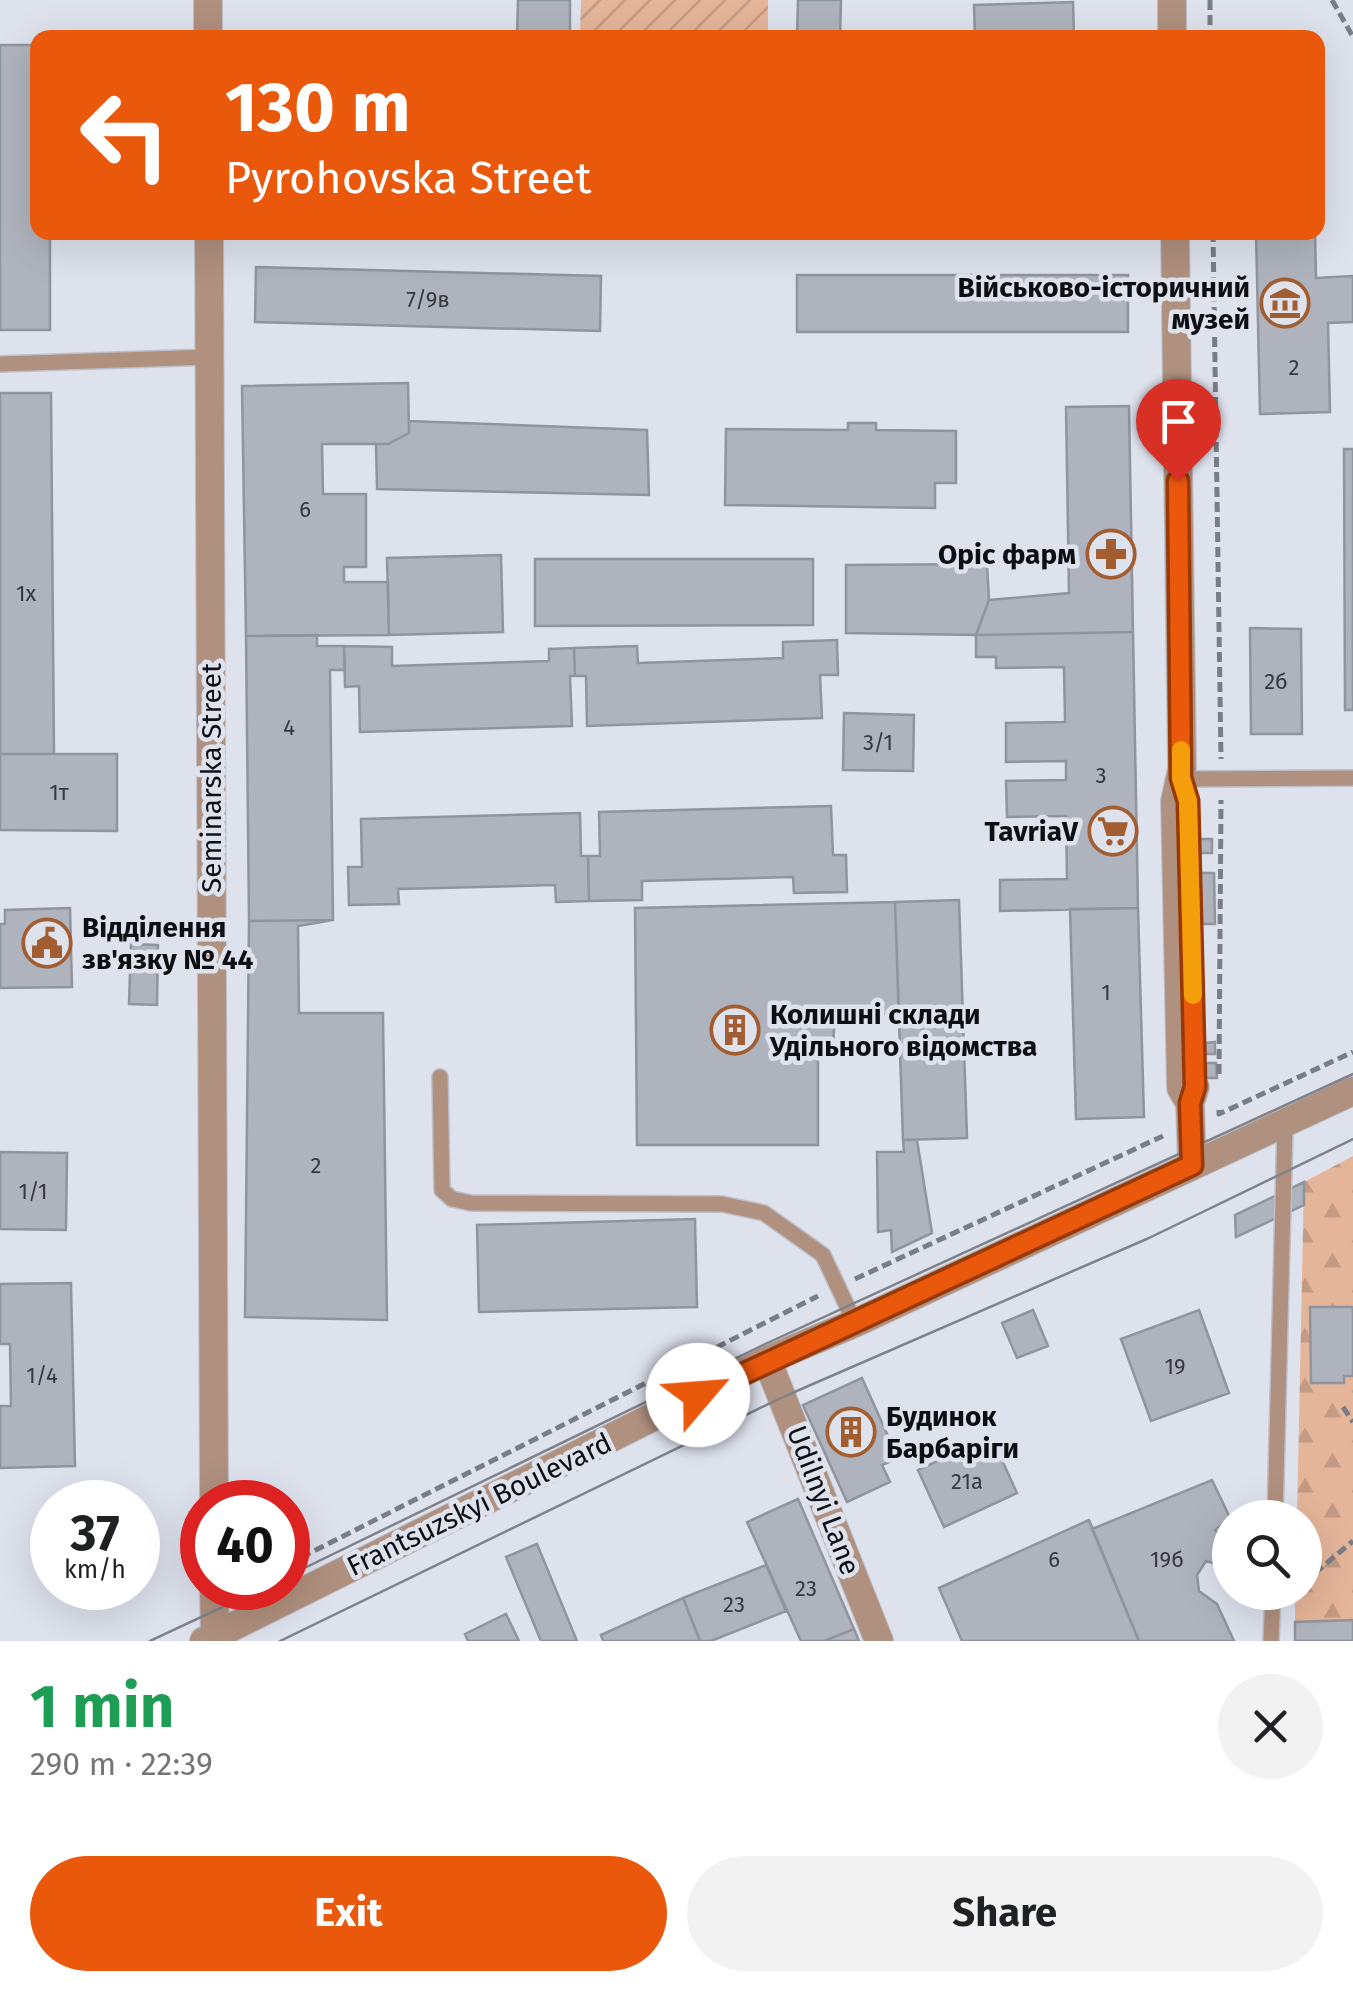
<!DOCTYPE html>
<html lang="en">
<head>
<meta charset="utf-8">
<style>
	:root { --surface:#fff; --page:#f2f2f2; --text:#202124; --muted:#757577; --accent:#ea580c }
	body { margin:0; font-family:"Fira Sans",sans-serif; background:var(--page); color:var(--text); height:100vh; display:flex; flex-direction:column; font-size:38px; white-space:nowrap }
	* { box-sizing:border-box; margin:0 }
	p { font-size:32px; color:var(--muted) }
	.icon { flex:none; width:55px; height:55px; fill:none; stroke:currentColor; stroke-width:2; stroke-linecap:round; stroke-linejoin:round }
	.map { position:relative; height:1641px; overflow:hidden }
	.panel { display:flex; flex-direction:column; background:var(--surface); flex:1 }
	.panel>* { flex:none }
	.hud { position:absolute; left:30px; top:30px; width:1295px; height:210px; border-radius:20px; box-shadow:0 10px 40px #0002; background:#ea580c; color:#fff; overflow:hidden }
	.tools { position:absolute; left:1212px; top:1500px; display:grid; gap:20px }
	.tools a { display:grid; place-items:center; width:110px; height:110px; border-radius:50%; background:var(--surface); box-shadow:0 10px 40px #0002; font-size:50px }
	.speed { position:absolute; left:30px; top:1480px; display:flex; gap:20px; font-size:50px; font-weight:700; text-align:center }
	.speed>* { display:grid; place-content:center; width:130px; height:130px; border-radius:50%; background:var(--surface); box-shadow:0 10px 40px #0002; line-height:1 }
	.speed small { font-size:25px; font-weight:400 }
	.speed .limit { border:15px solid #d22; background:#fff; color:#111 }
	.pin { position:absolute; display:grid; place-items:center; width:85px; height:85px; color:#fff; margin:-102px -42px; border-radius:50% 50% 50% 0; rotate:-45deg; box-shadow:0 0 10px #0007 }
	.pin .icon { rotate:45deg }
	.me { position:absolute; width:110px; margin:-55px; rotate:63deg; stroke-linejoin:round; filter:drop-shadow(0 0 8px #0008) }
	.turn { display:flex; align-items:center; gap:35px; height:210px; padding:0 30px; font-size:45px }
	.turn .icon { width:130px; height:130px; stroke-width:2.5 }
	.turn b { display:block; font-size:70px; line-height:85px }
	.round { display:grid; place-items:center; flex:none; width:105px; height:105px; border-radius:52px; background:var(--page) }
	.head { display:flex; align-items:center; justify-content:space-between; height:170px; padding:0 30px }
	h1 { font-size:60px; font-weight:700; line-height:75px; color:#1e9e55 }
	.action { display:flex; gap:20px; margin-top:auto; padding:20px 30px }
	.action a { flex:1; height:115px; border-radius:60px; background:var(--accent); color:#fff; font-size:40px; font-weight:700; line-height:115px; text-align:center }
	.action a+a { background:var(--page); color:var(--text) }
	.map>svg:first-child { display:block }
	.forest { fill:url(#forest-firs) }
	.garden { fill:url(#garden-furrows) }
	.building { fill:#afb3bd; stroke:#90949d; stroke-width:2.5 }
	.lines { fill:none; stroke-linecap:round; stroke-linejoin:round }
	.service-casing { stroke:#bdc0ca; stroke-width:18 }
	.minor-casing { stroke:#bdc0ca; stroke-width:30 }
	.tertiary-casing { stroke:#bdc0ca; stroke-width:30 }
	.path { stroke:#7a7d85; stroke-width:5; stroke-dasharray:10 5; stroke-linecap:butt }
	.service { stroke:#b0907e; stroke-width:15 }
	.minor { stroke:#b0907e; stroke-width:28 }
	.tertiary { stroke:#b0907e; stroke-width:28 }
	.tram { stroke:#80828a; stroke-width:2.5 }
	.route-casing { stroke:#983908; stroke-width:25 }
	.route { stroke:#ea580c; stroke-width:18 }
	.slow { stroke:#f59e0b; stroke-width:18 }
	.labels { text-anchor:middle; stroke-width:9; stroke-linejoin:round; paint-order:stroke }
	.number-label { font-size:22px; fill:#36383e }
	.poi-label { font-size:28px; font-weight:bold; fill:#0e0f13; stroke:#dee2ed; text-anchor:end }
	.street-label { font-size:28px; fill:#0e0f13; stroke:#dee2ed }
</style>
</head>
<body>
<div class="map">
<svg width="1353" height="1641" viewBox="0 0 1353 1641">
	<defs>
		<pattern id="forest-firs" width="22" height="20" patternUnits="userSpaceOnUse" patternTransform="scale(2.5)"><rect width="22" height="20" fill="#e5b599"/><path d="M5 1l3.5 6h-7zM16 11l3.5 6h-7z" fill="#c39a83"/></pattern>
		<pattern id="garden-furrows" width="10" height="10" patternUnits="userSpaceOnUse" patternTransform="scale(2.5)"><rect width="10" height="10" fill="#e5b599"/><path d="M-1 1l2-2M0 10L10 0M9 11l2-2" fill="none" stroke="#c39a83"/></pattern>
	</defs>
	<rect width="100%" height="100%" fill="#dee2ed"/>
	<path class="forest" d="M1353 1156V1620L1295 1622V1593L1305 1592V1518L1297 1517 1304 1182Z"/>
	<path class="garden" d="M581 0H768V37H580Z"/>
	<path class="building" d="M518 0H570V38H517Z
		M798 0H841L840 38H797Z
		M1073 2 1074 38H975L974 5Z
		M0 45H38V232H50V330H0Z
		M1256 232H1315L1316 278 1353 276V322L1328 323 1330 412 1260 414Z
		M256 267 601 276 600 331 255 322Z
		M797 275H1128V332H797Z
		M408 383 409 433 388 444H322L323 494H366V567H344V582H388L389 635 246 636 242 386Z
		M0 393H51L54 754H0Z
		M1129 406 1133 632 976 635 989 600 1069 593 1066 407Z
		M409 421 647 430 649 495 377 489 376 444H388L409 433Z
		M848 423H876V430L956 431V483H935V508L725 505 726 429 848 430Z
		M1344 449H1353V710H1345Z
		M501 555 503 632 389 635 387 558Z
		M535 559H813V625L535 626Z
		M987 564 989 600 976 635 846 633V565Z
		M1250 628 1301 629 1302 734H1251Z
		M1133 632 1138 908 1000 911V880L1067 879 1066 816 1007 817 1006 781 1066 780V761L1006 762V723L1065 722 1064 667 996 668V657H976V635Z
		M317 635V646H344L345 670H330L333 920 249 921 246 636Z
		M837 640 838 675H820L822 718 587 726 586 676H575L574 648 637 646 638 663 783 658V642Z
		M344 646 392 647V666L549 661V649L574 648 575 676H570L572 726 360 732 359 686 345 687Z
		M844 713 914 715 913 771 843 770Z
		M0 754H117V831L0 830Z
		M831 806 833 855H846L847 892 794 893 793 877 642 881V900L589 901 588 856H600L599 812Z
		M580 813 581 856H588L589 901 556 902 555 885 398 889 399 904 349 905 348 867H362L361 819Z
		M1198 839H1212V853H1198Z
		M1196 873H1214L1215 924H1198Z
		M959 900 967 1138 903 1140 895 902Z
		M895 902 899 1014 835 1015 833 1045H818V1145H637L635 908Z
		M70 908 72 987 0 988V924H5V910Z
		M1138 908 1144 1117 1076 1119 1070 909Z
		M333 920 298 926 299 1013H383L387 1320 245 1317 249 921Z
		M131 944 158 945 157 1005 129 1004Z
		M1215 1042V1054H1206L1205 1043Z
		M1206 1063H1216L1217 1078H1206Z
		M903 1140H917L932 1233 892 1252 891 1230 878 1232 877 1152H904Z
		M0 1152 67 1153 66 1230 0 1229Z
		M1304 1182V1205L1236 1237 1235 1215Z
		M695 1219 697 1307 479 1312 477 1225Z
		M71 1283 75 1466 0 1468V1406H11L10 1344H0V1284Z
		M1310 1307H1353V1376H1344V1383H1311Z
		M1033 1310 1048 1346 1017 1358 1002 1323Z
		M1199 1310 1229 1393 1151 1421 1121 1339Z
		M862 1378 898 1458 882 1465 890 1482 847 1502 803 1405Z
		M991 1436 1017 1493 944 1527 918 1470Z
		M1212 1480 1230 1518 1215 1530 1230 1543V1558L1226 1567 1206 1561 1197 1575 1199 1591 1217 1604 1234 1641H1139L1092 1529Z
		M798 1499 854 1629 824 1641H801L747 1522Z
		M1089 1520 1139 1641H962L939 1588Z
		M537 1544 577 1641H541L506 1557Z
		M766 1565 786 1611 711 1641H700L683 1598Z
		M683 1598 700 1641H603L601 1635Z
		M506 1614 519 1641H468L465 1634Z
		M1353 1620V1641H1295V1622Z
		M854 1629 859 1641H824Z"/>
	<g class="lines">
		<g class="service-casing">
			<path id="service" d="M0 364 210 357
				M1181 779 1353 778
				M440 1077 442 1190 452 1199 471 1203 722 1204 764 1213 823 1255 855 1323
				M1275 1518 1285 1125
				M1271 1641 1273 1592"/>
		</g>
		<g class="minor-casing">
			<path id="minor" d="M767 1360 879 1641"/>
		</g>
		<g class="tertiary-casing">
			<path id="tertiary" d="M208 0V38
				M1172 0V38
				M209 232 214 1502
				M1175 232 1182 769 1175 801 1181 1088 1190 1103
				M1192 1165 1190 1103 1195 1087
				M214 1588 215 1636
				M204 1641 767 1360 855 1323 1353 1091"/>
		</g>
		<path class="path" d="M1210 0V38
			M1332 0 1353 37
			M1213 232 1221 759
			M1219 1074 1221 800
			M1219 1110V1114L1353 1052
			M855 1279 1163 1136
			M1343 1407 1353 1422
			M288 1564 818 1296
			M1315 1573 1353 1541"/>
		<use href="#service" class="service"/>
		<use href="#minor" class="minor"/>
		<use href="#tertiary" class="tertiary"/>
		<path class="tram" d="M288 1576 763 1345 1353 1074
			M150 1641 263 1588
			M280 1641 783 1397 1149 1238 1353 1139"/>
	</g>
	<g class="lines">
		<g class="route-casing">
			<path id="route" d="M698 1395 1192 1165 1190 1103 1195 1087 1188 801 1181 778 1178 481"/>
		</g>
		<use href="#route" class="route"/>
		<path class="slow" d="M1181 750V778L1188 801 1193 995"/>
	</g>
	<defs>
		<g id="museum-ring" transform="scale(2.5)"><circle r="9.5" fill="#dee2ed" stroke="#a25d30" stroke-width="1.5"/><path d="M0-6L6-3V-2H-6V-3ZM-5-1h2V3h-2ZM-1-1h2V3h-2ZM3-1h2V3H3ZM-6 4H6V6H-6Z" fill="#a25d30"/></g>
		<g id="pharmacy-ring" transform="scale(2.5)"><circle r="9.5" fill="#dee2ed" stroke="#a25d30" stroke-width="1.5"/><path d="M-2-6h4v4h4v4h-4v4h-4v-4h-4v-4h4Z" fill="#a25d30"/></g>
		<g id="supermarket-ring" transform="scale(2.5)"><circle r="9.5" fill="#dee2ed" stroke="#a25d30" stroke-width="1.5"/><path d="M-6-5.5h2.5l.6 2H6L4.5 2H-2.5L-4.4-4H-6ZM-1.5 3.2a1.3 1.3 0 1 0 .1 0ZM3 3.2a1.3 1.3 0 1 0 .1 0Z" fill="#a25d30"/></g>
		<g id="civic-ring" transform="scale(2.5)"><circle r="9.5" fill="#dee2ed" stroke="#a25d30" stroke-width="1.5"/><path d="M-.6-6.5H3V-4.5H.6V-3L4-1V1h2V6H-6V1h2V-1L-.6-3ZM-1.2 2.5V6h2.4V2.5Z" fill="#a25d30"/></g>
		<g id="building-ring" transform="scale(2.5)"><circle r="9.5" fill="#dee2ed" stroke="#a25d30" stroke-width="1.5"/><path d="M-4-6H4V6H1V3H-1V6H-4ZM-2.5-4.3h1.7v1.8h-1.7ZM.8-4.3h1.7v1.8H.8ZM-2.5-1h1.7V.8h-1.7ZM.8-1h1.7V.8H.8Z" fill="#a25d30"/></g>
	</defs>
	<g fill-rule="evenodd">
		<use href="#museum-ring" x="1285" y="303"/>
		<use href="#pharmacy-ring" x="1111" y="554"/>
		<use href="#supermarket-ring" x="1113" y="831"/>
		<use href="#civic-ring" x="47" y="943"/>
		<use href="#building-ring" x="735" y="1030"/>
		<use href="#building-ring" x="851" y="1432"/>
	</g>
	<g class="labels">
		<g class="number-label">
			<text x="428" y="307">7/9в</text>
			<text x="1294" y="375">2</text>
			<text x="305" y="517">6</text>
			<text x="26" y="601">1х</text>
			<text x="1276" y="689">2б</text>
			<text x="289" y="735">4</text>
			<text x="878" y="750">3/1</text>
			<text x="1101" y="783">3</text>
			<text x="59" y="800">1т</text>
			<text x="1106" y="1000">1</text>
			<text x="316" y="1173">2</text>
			<text x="33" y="1199">1/1</text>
			<text x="1175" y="1374">19</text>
			<text x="42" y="1383">1/4</text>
			<text x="967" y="1489">21а</text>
			<text x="1054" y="1567">6</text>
			<text x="1167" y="1567">19б</text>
			<text x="806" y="1596">23</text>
			<text x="734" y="1612">23</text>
		</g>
		<g class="poi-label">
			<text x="1250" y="297">Військово-історичний<tspan x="1250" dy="32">музей</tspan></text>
			<text x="1076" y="564">Оріс фарм</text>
			<text x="1078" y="841">TavriaV</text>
			<text x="82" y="937" text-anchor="start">Відділення<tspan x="82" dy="32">зв'язку № 44</tspan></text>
			<text x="770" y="1024" text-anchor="start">Колишні склади<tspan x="770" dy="32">Удільного відомства</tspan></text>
			<text x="886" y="1426" text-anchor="start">Будинок<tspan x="886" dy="32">Барбаріги</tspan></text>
		</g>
		<g class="street-label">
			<text transform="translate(211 778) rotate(-90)" y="10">Seminarska Street</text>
			<text transform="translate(824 1500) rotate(69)" y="10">Udilnyi Lane</text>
			<text transform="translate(479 1504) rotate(-26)" y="10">Frantsuzskyi Boulevard</text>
		</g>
	</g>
</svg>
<div class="tools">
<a><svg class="icon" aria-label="search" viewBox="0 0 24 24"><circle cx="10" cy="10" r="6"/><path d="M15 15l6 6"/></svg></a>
</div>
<div class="speed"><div>37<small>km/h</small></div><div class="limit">40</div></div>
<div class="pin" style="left:1178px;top:481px;background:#d93025"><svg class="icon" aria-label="arrive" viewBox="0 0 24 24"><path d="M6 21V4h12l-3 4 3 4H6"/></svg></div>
<svg class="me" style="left:698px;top:1395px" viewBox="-20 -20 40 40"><circle r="19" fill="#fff"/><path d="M0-13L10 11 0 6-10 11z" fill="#ea580c"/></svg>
<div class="hud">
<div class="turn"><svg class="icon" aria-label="left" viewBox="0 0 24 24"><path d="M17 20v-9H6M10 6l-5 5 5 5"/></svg><div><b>130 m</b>Pyrohovska Street</div></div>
</div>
</div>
<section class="panel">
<div class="head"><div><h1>1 min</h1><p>290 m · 22:39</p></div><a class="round"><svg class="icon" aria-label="close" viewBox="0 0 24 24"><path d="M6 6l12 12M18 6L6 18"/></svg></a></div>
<div class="action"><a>Exit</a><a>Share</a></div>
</section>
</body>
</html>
